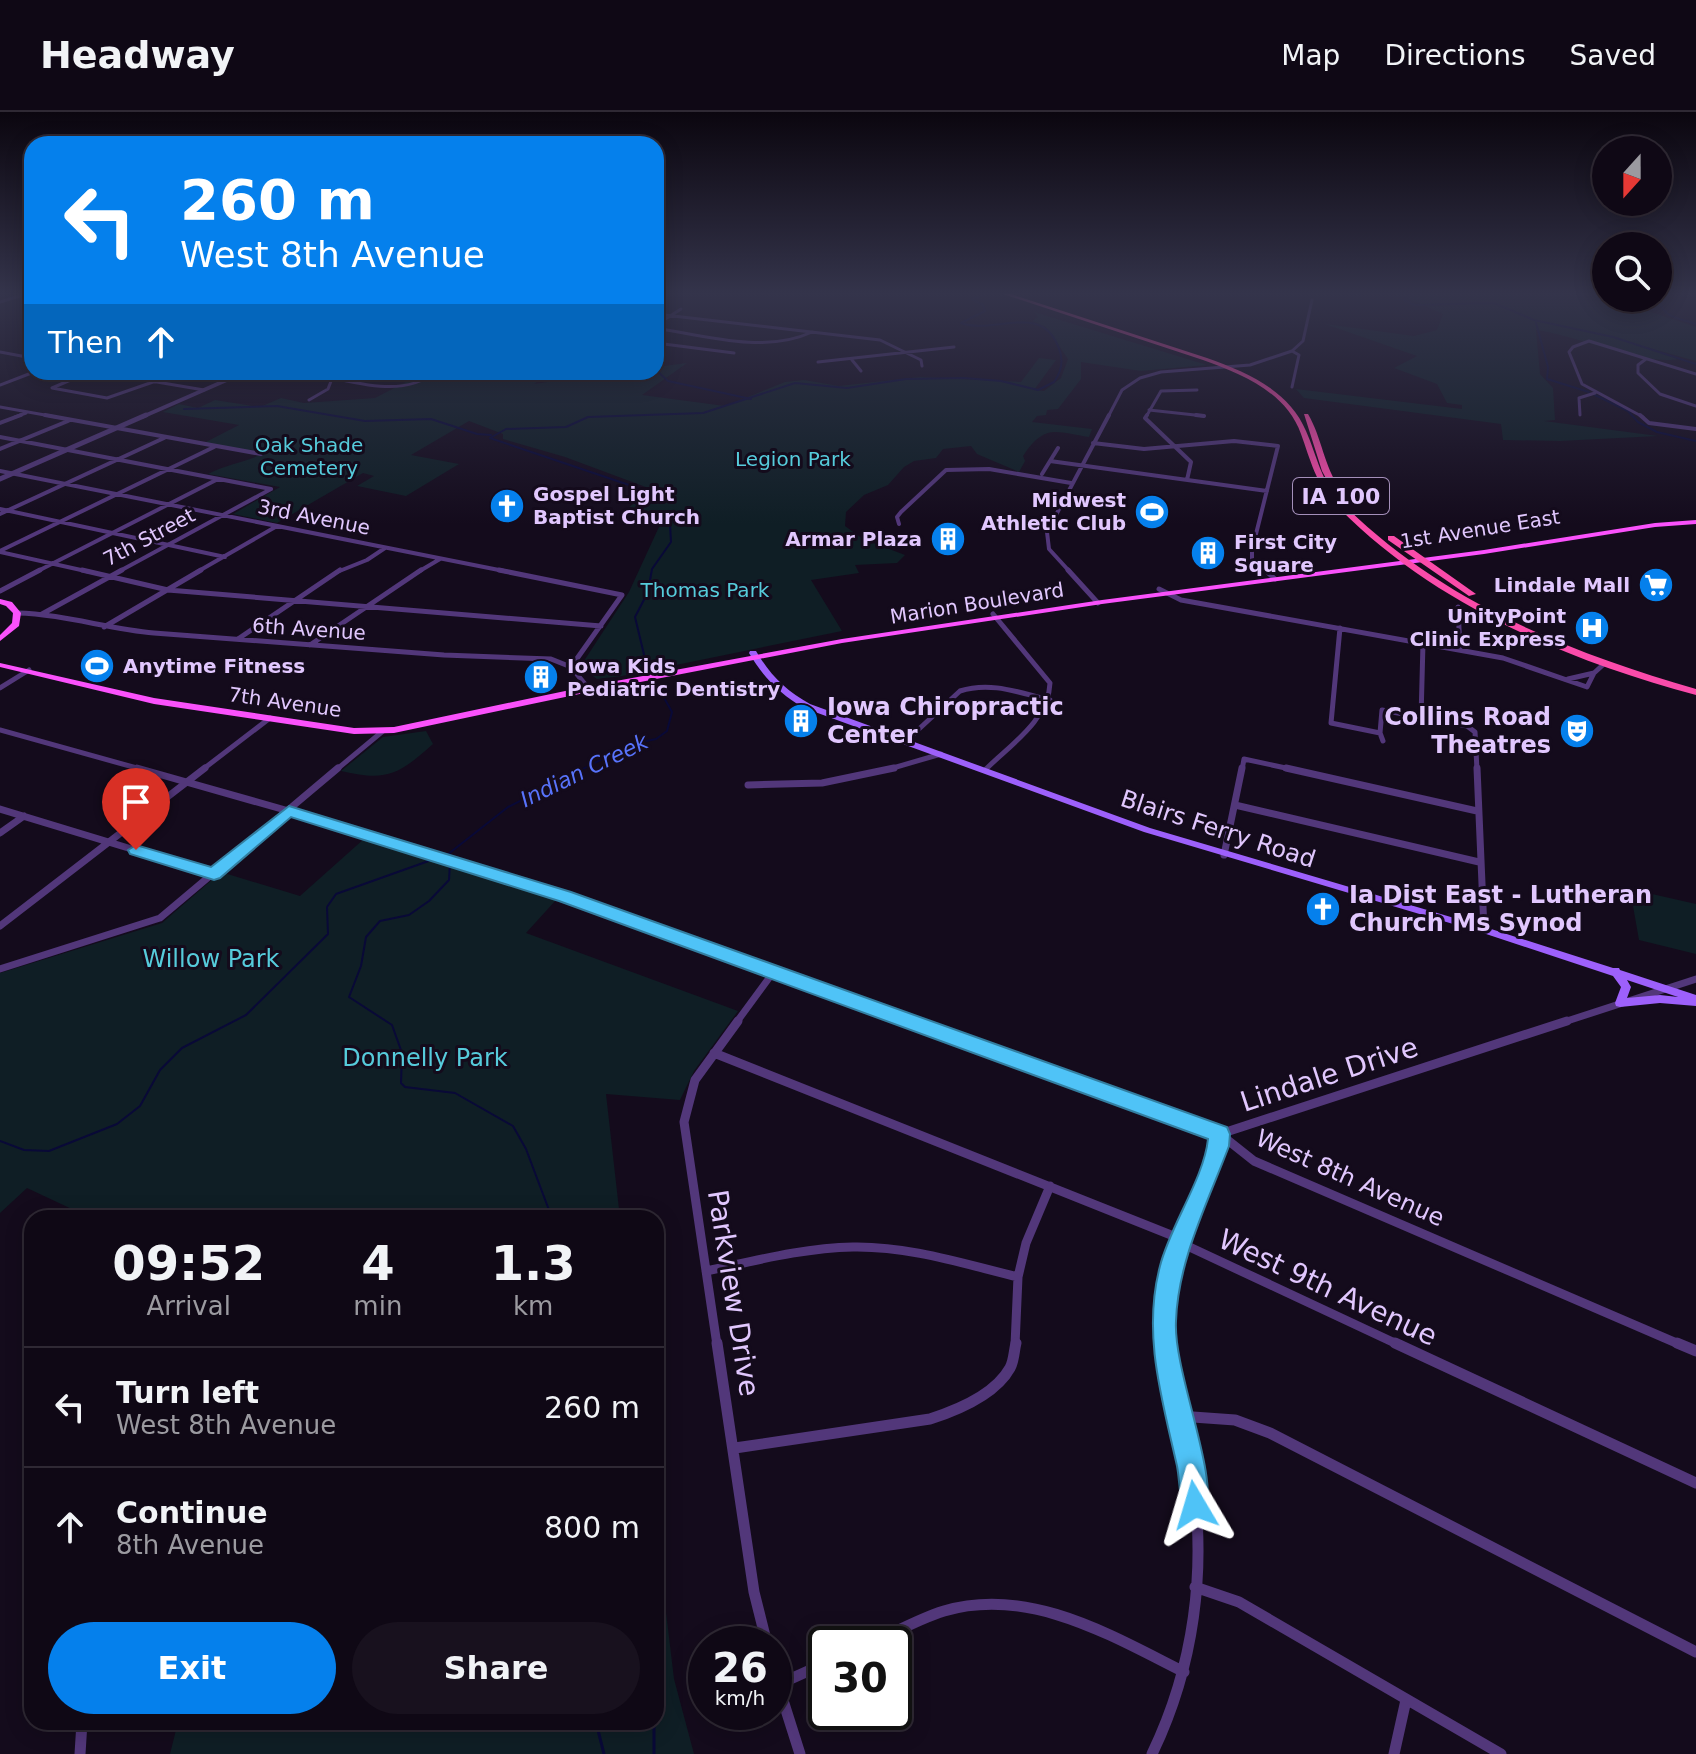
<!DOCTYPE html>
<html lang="en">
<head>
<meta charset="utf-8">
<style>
	:root { --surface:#0f0815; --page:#18111e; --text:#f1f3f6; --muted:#9b9aa0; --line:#2f2934; --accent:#0580ec }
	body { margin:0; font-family:"DejaVu Sans",sans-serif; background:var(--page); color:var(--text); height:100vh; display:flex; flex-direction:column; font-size:30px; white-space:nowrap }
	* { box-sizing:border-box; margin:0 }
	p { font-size:26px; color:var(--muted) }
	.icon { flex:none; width:44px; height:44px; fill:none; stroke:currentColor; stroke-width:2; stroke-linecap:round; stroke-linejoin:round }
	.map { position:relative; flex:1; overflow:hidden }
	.side { position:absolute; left:24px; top:1098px; width:640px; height:520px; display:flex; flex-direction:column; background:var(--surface); border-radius:24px; box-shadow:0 4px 20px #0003,0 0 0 2px var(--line) }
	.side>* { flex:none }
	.banner { position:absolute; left:24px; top:24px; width:640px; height:244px; border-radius:24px; box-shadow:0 4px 20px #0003,0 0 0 2px var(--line); background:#0580ec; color:#fff; overflow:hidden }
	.needle { width:52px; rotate:201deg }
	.buttons { position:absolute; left:1592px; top:24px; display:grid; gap:16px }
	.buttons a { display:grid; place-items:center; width:80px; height:80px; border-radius:50%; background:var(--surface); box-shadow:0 4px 20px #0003,0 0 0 2px var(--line); font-size:40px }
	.speed { position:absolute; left:688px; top:1514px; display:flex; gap:16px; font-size:40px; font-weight:700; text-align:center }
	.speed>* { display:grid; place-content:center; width:104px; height:104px; border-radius:50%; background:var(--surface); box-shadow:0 4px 20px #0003,0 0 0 2px var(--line); line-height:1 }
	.speed small { font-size:20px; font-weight:400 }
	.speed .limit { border:4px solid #111; border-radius:12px; background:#fff; color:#111 }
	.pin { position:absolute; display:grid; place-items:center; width:68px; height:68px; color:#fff; margin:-82px -34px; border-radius:50% 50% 50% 0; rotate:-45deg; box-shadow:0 0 8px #0007 }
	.pin .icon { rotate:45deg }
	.me { position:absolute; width:88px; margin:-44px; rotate:353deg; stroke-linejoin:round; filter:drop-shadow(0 0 6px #0008) }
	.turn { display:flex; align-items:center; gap:28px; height:168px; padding:0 24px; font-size:36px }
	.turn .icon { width:104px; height:104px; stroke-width:2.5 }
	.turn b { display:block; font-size:56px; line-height:68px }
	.then { display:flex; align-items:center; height:76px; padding:0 24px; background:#0003; gap:16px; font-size:30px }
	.eta { display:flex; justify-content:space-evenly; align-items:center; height:136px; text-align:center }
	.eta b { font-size:48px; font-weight:700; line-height:56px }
	.cta { display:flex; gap:16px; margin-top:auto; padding:16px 24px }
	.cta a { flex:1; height:92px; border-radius:48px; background:var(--accent); color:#fff; font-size:32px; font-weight:700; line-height:92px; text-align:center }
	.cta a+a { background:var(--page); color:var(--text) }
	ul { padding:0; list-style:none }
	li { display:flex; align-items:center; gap:24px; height:120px; padding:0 24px; border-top:2px solid var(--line) }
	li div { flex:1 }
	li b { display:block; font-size:30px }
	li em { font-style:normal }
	header { display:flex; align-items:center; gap:48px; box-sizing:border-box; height:112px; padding:0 40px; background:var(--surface); border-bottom:2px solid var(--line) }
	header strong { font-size:38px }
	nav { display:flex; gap:44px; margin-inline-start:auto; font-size:28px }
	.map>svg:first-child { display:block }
	.green { fill:#0f1e25 }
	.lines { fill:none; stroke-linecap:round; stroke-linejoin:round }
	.stream-far1 { stroke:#090937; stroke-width:2 }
	.stream { stroke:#090937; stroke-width:3 }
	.minor-far5 { stroke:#52377a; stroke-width:3 }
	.minor-far4 { stroke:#52377a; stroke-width:4 }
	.minor-far3 { stroke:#52377a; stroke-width:5 }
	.minor-far2 { stroke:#52377a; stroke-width:7 }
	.minor-far1 { stroke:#52377a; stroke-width:9 }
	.minor { stroke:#52377a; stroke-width:11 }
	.tertiary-far1 { stroke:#52377a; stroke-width:4 }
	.tertiary { stroke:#52377a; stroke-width:5 }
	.secondary { fill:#9d60fb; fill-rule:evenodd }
	.primary { fill:#fa51fb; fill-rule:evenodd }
	.trunk { fill:#fa4baa; fill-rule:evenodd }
	.route { fill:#4fc3f7; stroke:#337fa1; stroke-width:2 }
	.labels { text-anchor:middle; stroke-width:6; stroke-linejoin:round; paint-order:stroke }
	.far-park-label { font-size:20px; fill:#56cbdb; stroke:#140b1c }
	.far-poi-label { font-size:20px; font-weight:bold; fill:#e1c7fe; stroke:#140b1c; text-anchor:start }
	.far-street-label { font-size:20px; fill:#e1c7fe; stroke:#140b1c }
	.shield { fill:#140b1c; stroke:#a48fba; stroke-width:2 }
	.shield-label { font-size:22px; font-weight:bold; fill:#e1c7fe }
	.far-water-label { font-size:22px; font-style:italic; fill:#5873fb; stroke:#140b1c }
	.poi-label { font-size:24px; font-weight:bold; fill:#e1c7fe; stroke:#140b1c; text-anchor:start }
	.street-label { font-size:24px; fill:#e1c7fe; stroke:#140b1c }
	.park-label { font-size:24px; fill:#56cbdb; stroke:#140b1c }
	.near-street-label { font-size:28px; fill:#e1c7fe; stroke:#140b1c }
</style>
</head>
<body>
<header>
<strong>Headway</strong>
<nav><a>Map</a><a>Directions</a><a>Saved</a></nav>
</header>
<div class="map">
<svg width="1696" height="1642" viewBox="0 0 1696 1642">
	<rect width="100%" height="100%" fill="#140b1c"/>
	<path class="green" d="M1398 182H1606V186H1635L1645 198 1696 215V249L1628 230 1678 247C1646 254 1575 223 1536 218L1540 262 1553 276 1555 308 1544 309 1658 324 1560 329 1503 328 1501 312 1304 286 1296 277 1462 297V293L1447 291 1437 272 1394 256 1417 244 1325 212 1414 224 1437 218 1443 202Z
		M1034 200 1207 253 1141 259 1081 250V267L1058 297 1047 298 1046 303 1037 304 1032 310 1092 317 1089 325C1056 320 1045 311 1023 344L1025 349 1019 360 977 342 971 334 943 337 936 346 914 349 904 355 888 373 864 383 846 400 845 414 863 427 905 443 897 451 855 453 859 461 811 468 842 519 622 564 597 567 580 555 629 480 664 404 627 397 651 377 565 345 503 327V322L469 309 411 343 459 352 406 384 357 374 374 364 363 361 277 411 233 402 280 375 208 362C227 352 243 351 262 342L204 331 239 313 163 300 179 292 198 296 215 288 260 295 281 286 304 291 375 286 425 260H552L534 272 616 260H656V255L687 251 642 283 725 294 785 270 804 268 839 274 920 265 1021 270 1039 246 1056 248 1034 278 1044 279 1061 266 1068 247 1046 215 1032 209 1038 205Z
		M426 619 433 632C399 662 388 670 341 659L383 625Z
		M365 726 556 788 526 821 738 899 694 959 680 988 606 982 620 1106H91L27 1076 0 1101V861L162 811 221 760 300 784Z
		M1630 777 1696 792V842L1639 828Z
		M656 1416 674 1567 694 1642H170L178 1610H656Z"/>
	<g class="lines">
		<path class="stream-far1" d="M1351 182H1362
			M1410 182 1404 188 1415 193 1494 191 1534 208 1613 225 1696 252
			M1658 184C1663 207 1676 205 1696 212
			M1536 211 1548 255 1547 267 1589 280
			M656 258 668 269 751 287
			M1595 283 1628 299 1638 310 1657 320 1696 329
			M184 297 277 294 365 309 431 307 477 322 491 323
			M447 743 508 695 632 632 656 627 667 619 672 600 647 555 635 505 648 480 652 457 671 430 670 412 643 399 631 386 639 378 635 375 490 326 506 317 566 315 588 305 703 301 795 271 847 276 906 267 964 266 1001 269 1038 278 1054 270C1062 259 1064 247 1058 234 1040 190 994 223 961 211L985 199 983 193 972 187 988 182
			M450 751 449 768 429 789 409 803 380 809 366 825 361 854 349 885 392 913 402 941 401 971 405 975 455 981 513 1014 526 1037 552 1106
			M0 1029 24 1038 49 1039 117 1012 140 994 160 958 182 936 246 903 328 822 327 795 336 782 437 746"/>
		<path class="stream" d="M596 1610 604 1642
			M654 1610V1642"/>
		<path class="minor-far5" d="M0 190 26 182
			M656 202 880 228 921 248 922 254
			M656 213 681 197
			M656 216C705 224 765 242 812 220
			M656 231 734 241
			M0 240 32 246
			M1646 247 1638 253V261L1660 282 1696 294
			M852 248 861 259
			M818 250 954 235
			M89 260 52 276 107 286 153 270
			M98 260 204 278
			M307 260C344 267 402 289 434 260
			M151 268 170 260
			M0 273 34 260
			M1292 275 1299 243 1292 239 1303 229 1312 188
			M309 288 328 277 333 264
			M0 295 56 305
			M1149 298 1204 304
			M1580 303 1579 286 1595 281
			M15 305 26 301
			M1108 305 1122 278 1140 266 1161 260 1250 253 1292 239
			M1146 305 1161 279 1197 278
			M1643 305 1582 272 1569 240 1573 235 1589 229 1696 262"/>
		<path class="minor-far4" d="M45 303 261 342
			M1147 303 1145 306 1191 350 1187 368
			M1196 303 1204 304
			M1640 303 1649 311 1696 317
			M0 311 21 303
			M0 325 271 377
			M1093 331 1144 337 1234 329 1278 334 1252 438V447L1267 460
			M0 337 68 309
			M1050 349 1267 379
			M0 359 509 460
			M1042 362 1058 336
			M0 397 225 445
			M0 402 164 326
			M899 412 897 405 901 400 946 358 989 357 1071 371
			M0 439 214 335
			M0 440 90 460
			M36 460 218 367
			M118 460 271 377
			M197 460 277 414
			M337 460 367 448 385 436
			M418 460 440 447
			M1070 460 1049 437 1047 420 1109 303"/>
		<path class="minor-far3" d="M82 458 168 478 601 514
			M499 458 622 483 571 555
			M1068 458 1098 491
			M1265 458 1275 467
			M1159 477 1181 488 1503 546 1587 575 1594 561 1605 551
			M0 479 40 458
			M1458 495 1460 537
			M17 501C63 502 108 517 154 521L444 543 551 547 571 555 589 577
			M42 502 122 458
			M104 515 201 458
			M1340 516 1331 611 1380 621
			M238 527 340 458
			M310 533 421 458
			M1568 567 1594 561
			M0 576 29 558
			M1421 606 1423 531
			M0 618 144 658
			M906 629 960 579C991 569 1020 581 1050 588
			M1383 629 1380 621 1382 598 1467 614 1475 620 1477 658
			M202 658 270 606
			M336 658 383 619
			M886 658 941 642
			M985 658C1009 634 1049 608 1050 571L993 502
			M1242 658 1244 647 1295 658"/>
		<path class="minor-far2" d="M137 656 352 717 565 784 914 911
			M1286 656 1477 699
			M1477 656 1484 818
			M748 673 822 671 894 656
			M1235 693 1479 750
			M0 697 214 762
			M0 721 24 704
			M1224 743 1242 656
			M0 814 205 656
			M0 857 160 806 338 656
			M736 911 772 862
			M1561 911 1696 867"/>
		<path class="minor-far1" d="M909 909 1220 1022 1254 1049 1681 1233
			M714 941 1176 1125 1181 1131 1399 1233
			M1220 1022 1567 909
			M706 1159C754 1149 803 1136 853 1135 909 1134 964 1152 1018 1165
			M717 1233 684 1010 695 968 738 909
			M1015 1233 1018 1165 1026 1131 1050 1074
			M1165 1233C1158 1161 1191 1099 1218 1034L1220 1022"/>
		<path class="minor" d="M717 1231 754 1480 767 1532
			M1395 1231 1696 1371
			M1677 1231 1696 1239
			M1179 1304 1235 1308 1270 1321 1696 1540
			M735 1336 930 1307C958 1298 995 1283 1010 1256 1014 1249 1014 1239 1016 1231
			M1195 1475 1239 1490 1501 1642
			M870 1532C894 1521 918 1507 944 1499 1029 1474 1110 1523 1184 1560
			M774 1560 800 1642
			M777 1573 826 1551
			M80 1642 82 1610
			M1152 1642C1194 1555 1207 1458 1192 1362 1185 1318 1170 1275 1164 1231
			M1394 1642 1406 1588"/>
		<path class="tertiary-far1" d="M142 305 245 260"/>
		<path class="tertiary" d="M0 367 146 303"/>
		<path class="secondary" d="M750 539H756C770 563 786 579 810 592L1150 716 1488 816 1613 856H1619L1620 858 1696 883V894L1660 891 1620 895 1616 894 1615 891 1621 875 1613 864 1480 820 1144 720 804 596C780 582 763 565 749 541ZM1627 868 1678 885 1660 883 1627 886 1631 875Z"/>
		<path class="primary" d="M1696 408V412L1655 415 1484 442 1102 492 842 531 589 580 394 621 354 622 154 592 0 555V551L154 586 354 616 394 615 589 574 842 527 1102 488 1484 438 1655 411Z
			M0 487 12 490 21 501 19 514 0 529V523L12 511 13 501 6 494 0 492Z"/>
		<path class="trunk" d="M1003 182H1011L1207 246C1246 260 1289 278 1306 319 1317 344 1321 369 1340 389 1438 488 1565 539 1696 577V583C1564 547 1432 492 1335 392 1316 372 1310 347 1301 322 1286 280 1242 262 1203 248Z
			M1304 302H1308C1322 326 1324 354 1340 377L1339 379H1333L1322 359Z
			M1388 424H1394L1476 482 1469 484 1388 428Z"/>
	</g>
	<linearGradient id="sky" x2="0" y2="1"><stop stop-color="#0b060f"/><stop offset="0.44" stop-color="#34344b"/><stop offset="1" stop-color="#34344b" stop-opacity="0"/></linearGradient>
	<rect width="1696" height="412" fill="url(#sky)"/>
	<path class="route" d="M289 694 571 780 1227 1015 1230 1022 1229 1034C1208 1090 1178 1148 1176 1209 1173 1259 1220 1366 1205 1402L1195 1407 1185 1402C1179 1387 1180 1370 1177 1354 1162 1287 1142 1222 1160 1154 1170 1114 1204 1066 1208 1027L559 789 291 705 220 766 214 768 130 742 128 738 136 733 211 755Z"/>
	<defs>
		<g id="church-disc" transform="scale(1.8)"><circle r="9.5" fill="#0580ec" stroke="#140b1c"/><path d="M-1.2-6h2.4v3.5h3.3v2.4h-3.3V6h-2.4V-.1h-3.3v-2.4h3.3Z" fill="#fff"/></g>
		<g id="stadium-disc" transform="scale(1.8)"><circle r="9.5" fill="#0580ec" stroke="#140b1c"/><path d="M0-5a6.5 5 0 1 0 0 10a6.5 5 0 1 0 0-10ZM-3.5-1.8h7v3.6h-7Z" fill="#fff"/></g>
		<g id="building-disc" transform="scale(1.8)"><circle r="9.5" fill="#0580ec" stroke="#140b1c"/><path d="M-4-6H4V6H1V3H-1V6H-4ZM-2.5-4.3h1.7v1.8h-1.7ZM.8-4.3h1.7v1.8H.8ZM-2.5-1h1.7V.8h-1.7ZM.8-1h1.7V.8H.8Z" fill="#fff"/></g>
		<g id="supermarket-disc" transform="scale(1.8)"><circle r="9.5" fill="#0580ec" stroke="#140b1c"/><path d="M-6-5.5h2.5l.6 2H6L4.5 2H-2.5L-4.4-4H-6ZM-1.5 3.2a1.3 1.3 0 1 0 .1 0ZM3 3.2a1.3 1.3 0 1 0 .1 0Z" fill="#fff"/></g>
		<g id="hospital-disc" transform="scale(1.8)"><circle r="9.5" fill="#0580ec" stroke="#140b1c"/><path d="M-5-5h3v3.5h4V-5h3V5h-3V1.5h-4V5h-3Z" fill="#fff"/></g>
		<g id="theatre-disc" transform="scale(1.8)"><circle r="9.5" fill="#0580ec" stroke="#140b1c"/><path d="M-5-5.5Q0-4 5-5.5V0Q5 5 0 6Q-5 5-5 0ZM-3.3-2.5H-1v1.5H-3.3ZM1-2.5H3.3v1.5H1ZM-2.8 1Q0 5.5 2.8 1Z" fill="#fff"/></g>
	</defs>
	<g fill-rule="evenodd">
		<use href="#church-disc" x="507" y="394"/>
		<use href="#stadium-disc" x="1152" y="400"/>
		<use href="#building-disc" x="948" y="427"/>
		<use href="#building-disc" x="1208" y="441"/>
		<use href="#supermarket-disc" x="1656" y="473"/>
		<use href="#hospital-disc" x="1592" y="516"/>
		<use href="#stadium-disc" x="97" y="554"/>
		<use href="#building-disc" x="541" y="565"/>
		<use href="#building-disc" x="801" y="609"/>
		<use href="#theatre-disc" x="1577" y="619"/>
		<use href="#church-disc" x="1323" y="797"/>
	</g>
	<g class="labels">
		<g class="far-park-label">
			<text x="309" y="340">Oak Shade<tspan x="309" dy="23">Cemetery</tspan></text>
			<text x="793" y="354">Legion Park</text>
			<text x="705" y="485">Thomas Park</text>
		</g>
		<g class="far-poi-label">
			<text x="533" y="389">Gospel Light<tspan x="533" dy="23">Baptist Church</tspan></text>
			<text x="1126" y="395" text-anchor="end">Midwest<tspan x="1126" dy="23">Athletic Club</tspan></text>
			<text x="922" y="434" text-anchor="end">Armar Plaza</text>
			<text x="1234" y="437">First City<tspan x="1234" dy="23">Square</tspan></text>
			<text x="1630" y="480" text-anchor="end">Lindale Mall</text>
			<text x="1566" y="511" text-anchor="end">UnityPoint<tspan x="1566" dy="23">Clinic Express</tspan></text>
			<text x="123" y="561">Anytime Fitness</text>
			<text x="567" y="561">Iowa Kids<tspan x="567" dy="23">Pediatric Dentistry</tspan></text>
		</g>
		<g class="far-street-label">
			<text transform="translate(314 405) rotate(11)" y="7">3rd Avenue</text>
			<text transform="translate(1480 417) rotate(-9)" y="7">1st Avenue East</text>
			<text transform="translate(149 425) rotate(-28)" y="7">7th Street</text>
			<text transform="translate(977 491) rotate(-9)" y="7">Marion Boulevard</text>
			<text transform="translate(309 517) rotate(4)" y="7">6th Avenue</text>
			<text transform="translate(285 590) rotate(8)" y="7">7th Avenue</text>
		</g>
		<rect class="shield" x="1293" y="366" width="96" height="36" rx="6"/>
		<g class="shield-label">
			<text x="1341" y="392">IA 100</text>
		</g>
		<g class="far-water-label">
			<text transform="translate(584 658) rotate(-26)" y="8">Indian Creek</text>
		</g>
		<g class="poi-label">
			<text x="827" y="603">Iowa Chiropractic<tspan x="827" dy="28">Center</tspan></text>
			<text x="1551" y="613" text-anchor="end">Collins Road<tspan x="1551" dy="28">Theatres</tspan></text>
			<text x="1349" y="791">Ia Dist East - Lutheran<tspan x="1349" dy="28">Church Ms Synod</tspan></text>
		</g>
		<g class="street-label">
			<text transform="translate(1218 717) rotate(18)" y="8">Blairs Ferry Road</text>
			<text transform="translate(1350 1066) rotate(24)" y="8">West 8th Avenue</text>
		</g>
		<g class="park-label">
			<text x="211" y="855">Willow Park</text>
			<text x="425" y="954">Donnelly Park</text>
		</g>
		<g class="near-street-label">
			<text transform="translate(1329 962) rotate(-18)" y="10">Lindale Drive</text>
			<text transform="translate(1328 1175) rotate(25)" y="10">West 9th Avenue</text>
			<text transform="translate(734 1181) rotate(81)" y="10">Parkview Drive</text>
		</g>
	</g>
</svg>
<div class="buttons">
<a><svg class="needle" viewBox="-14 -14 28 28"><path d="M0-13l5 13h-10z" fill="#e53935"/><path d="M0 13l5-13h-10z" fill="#9b9aa0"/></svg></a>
<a><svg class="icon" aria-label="search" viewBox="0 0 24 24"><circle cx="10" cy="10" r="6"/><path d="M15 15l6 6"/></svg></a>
</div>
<div class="speed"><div>26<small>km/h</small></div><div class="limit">30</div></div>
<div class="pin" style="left:136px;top:738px;background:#d93025"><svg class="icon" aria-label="arrive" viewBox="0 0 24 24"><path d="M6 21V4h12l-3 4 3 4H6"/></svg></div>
<svg class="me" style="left:1195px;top:1393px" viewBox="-20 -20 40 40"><path d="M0-17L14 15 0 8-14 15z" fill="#4fc3f7" stroke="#fff" stroke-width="4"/></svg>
<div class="banner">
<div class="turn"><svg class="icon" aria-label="left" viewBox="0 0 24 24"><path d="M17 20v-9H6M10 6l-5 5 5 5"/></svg><div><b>260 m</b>West 8th Avenue</div></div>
<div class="then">Then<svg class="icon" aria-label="ahead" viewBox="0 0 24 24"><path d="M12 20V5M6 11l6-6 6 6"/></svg></div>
</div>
<section class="side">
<div class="eta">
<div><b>09:52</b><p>Arrival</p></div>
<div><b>4</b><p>min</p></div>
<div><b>1.3</b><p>km</p></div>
</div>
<ul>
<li><svg class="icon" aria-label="left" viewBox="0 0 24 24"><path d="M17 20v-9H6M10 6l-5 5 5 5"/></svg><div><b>Turn left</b><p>West 8th Avenue</p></div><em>260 m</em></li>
<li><svg class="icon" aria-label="ahead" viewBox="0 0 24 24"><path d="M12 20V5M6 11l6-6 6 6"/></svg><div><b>Continue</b><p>8th Avenue</p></div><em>800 m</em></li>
</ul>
<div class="cta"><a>Exit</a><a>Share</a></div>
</section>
</div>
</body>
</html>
